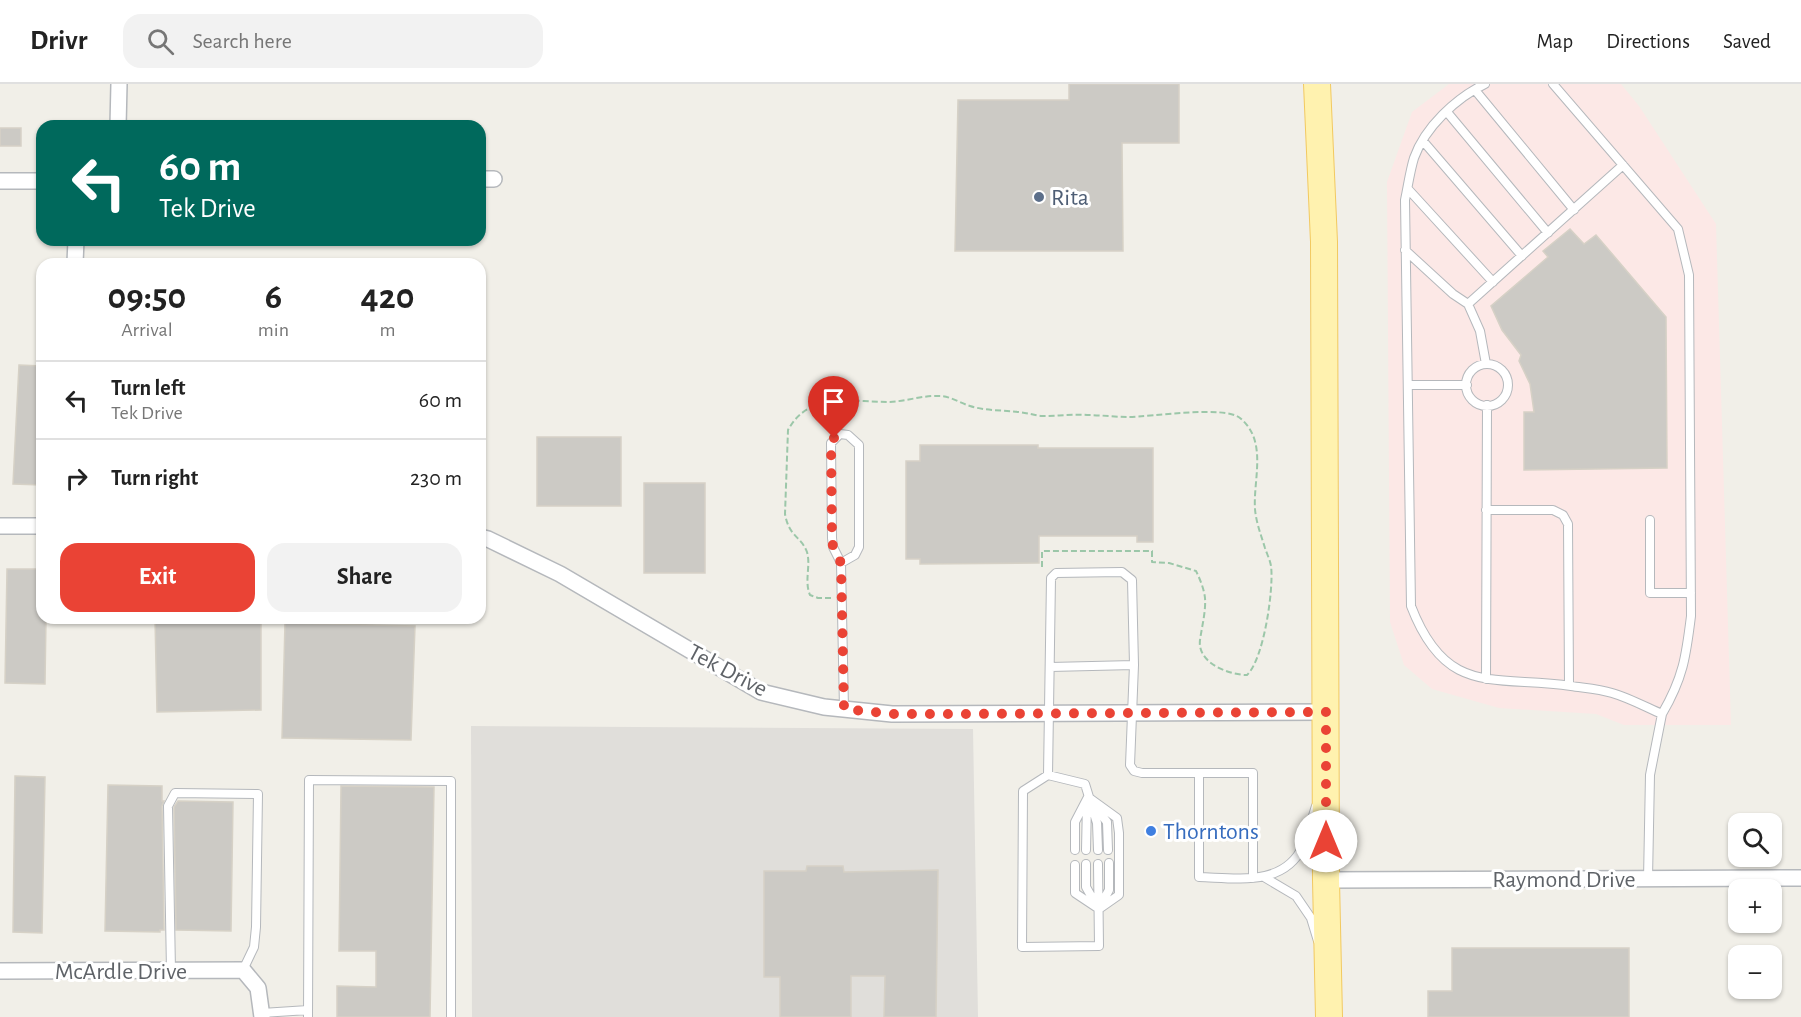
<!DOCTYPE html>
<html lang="en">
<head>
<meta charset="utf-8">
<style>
	:root { --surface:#fff; --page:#f2f2f2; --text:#222; --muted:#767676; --line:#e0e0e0; --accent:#ea4335 }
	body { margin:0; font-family:"Alegreya Sans",sans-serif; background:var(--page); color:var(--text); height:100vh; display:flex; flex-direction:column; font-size:22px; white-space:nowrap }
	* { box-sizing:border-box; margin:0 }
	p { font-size:20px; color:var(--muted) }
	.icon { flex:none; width:33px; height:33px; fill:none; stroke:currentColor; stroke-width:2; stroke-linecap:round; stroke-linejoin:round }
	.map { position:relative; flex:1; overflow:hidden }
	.sheet { position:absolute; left:36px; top:174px; width:450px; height:366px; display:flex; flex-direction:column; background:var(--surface); border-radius:18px; box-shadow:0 2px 4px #0004 }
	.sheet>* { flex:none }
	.hud { position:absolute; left:36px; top:36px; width:450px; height:126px; border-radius:18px; box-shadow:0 2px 4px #0004; background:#00695c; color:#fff; overflow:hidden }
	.buttons { position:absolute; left:1728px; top:729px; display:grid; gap:12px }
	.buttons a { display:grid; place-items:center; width:54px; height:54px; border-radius:12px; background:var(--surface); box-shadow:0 2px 4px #0004; font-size:30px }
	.pin { position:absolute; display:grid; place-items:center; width:51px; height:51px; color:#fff; margin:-62px -26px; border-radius:50% 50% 50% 0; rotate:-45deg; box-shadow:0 0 6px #0007 }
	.pin .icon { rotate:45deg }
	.me { position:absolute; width:66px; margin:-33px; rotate:0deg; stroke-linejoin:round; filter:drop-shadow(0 0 4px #0008) }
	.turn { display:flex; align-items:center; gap:21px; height:126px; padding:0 24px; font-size:27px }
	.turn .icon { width:78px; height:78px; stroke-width:2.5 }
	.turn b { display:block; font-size:42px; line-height:51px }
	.eta { display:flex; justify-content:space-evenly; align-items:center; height:102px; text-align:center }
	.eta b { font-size:36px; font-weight:700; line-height:42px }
	.action { display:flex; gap:12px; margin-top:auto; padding:12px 24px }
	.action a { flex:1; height:69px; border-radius:18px; background:var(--accent); color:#fff; font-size:24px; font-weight:700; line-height:69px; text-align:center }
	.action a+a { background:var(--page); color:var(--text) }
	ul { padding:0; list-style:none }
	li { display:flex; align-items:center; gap:18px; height:78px; padding:0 24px; border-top:2px solid var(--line) }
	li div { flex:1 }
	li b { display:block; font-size:22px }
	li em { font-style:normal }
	header { display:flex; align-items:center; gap:36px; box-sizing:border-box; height:84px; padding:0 30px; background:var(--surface); border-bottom:2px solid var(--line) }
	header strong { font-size:28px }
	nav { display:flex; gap:33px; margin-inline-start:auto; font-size:21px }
	.search { width:420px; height:54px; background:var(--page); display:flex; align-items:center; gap:15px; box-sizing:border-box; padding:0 21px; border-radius:18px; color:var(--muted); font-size:22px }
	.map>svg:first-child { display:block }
	.industrial { fill:#e0deda }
	.medical { fill:#fce8e6 }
	.building { fill:#cccac5; stroke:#d6d1c6; stroke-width:1.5 }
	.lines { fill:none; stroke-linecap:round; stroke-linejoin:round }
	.service-casing { stroke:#b5b8bc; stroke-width:10 }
	.minor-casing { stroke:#b5b8bc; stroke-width:18 }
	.primary-casing { stroke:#f2c960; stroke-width:28 }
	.path { stroke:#9cc7a9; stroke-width:2; stroke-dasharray:6 3; stroke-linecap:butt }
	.service { stroke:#fff; stroke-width:8 }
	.minor { stroke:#fff; stroke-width:15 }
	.primary { stroke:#fff2af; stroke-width:26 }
	.route { stroke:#ea4335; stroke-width:10; stroke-dasharray:0 18 }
	.service-dot { fill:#5c6f8a; stroke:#fff; stroke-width:2 }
	.shop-dot { fill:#3f7fe0; stroke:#fff; stroke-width:2 }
	.labels { text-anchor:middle; stroke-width:6; stroke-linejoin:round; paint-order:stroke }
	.service-label { font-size:24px; fill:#4e5e75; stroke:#fff; text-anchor:start }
	.street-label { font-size:24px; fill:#5f6368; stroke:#fff }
	.shop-label { font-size:24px; fill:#366cbe; stroke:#fff; text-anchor:start }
</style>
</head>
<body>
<header>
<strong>Drivr</strong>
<div class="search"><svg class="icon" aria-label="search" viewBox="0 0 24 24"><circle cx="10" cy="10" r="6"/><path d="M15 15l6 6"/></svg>Search here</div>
<nav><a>Map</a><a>Directions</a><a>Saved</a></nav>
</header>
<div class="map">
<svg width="1801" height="933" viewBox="0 0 1801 933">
	<rect width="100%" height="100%" fill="#f1efe8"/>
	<path class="industrial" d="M471 642 973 645 978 933H472Z"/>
	<path class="medical" d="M1449 0H1621L1639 22 1716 140 1731 641H1624L1596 630 1499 624 1432 605 1404 581 1390 538 1387 98 1412 28Z"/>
	<path class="building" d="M1069 0H1179V59H1122L1123 167H955L958 16H1069Z
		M0 44H21V62H0Z
		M1570 145 1584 160 1596 151 1666 233 1667 384 1524 386V328H1534L1530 300 1519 277 1521 271 1502 246 1491 222 1548 173 1543 167Z
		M19 281 42 282V401L13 400Z
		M537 353H621V422H537Z
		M920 361H1038V364H1153V458H1137V452H1039V479L920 480V475H906V377H920Z
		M644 399H705V489H644Z
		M7 485H42V534H46L45 600 5 599Z
		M155 534H261V626L157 628Z
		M285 539 415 542 411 656 282 654Z
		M15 692 45 693 42 849 13 848Z
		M108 701 162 702V717H164L162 722 164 846H160V848L105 847Z
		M341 702 434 703 430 933H337V902L376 903V867H339Z
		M178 717 233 718 231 847 176 846 174 723Z
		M807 782H843L844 788 938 786 936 933H884L885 892H851V933H780V893H764V787H806Z
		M1452 864H1629V933H1428V907H1452Z"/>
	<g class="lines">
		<g class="service-casing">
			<path id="service" d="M1485 0C1456 14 1425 43 1414 74 1410 87 1408 102 1405 116L1411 522C1446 613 1493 591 1571 602 1584 604 1599 605 1612 609 1629 614 1646 623 1662 630L1650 691 1648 795
				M1553 0 1678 145 1689 191 1691 532C1686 573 1683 594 1662 630
				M1475 6 1574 126
				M1447 28 1548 149
				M1423 57 1522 172
				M1408 105 1493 198
				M1405 166 1453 210 1468 220
				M1486 280 1480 247 1468 220 1623 81
				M1466 301a21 21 0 1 1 42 0a21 21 0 1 1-42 0Z
				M1408 301H1467
				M1486 426H1553L1563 431 1568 440 1569 601
				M1650 436V509H1691
				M841 479 855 471 859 463V361L848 351 840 350 831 359 832 454 833 463 841 479 844 625
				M1050 583 1134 581
				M1486 595 1487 321
				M1048 691 1085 700 1097 739 1098 766
				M1088 713 1117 734 1119 749V811L1099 825
				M1092 719 1107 738 1108 766
				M1075 766V738L1088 713
				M1086 766 1087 718
				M1086 780V803L1098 824
				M1098 780 1099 862 1022 863 1023 707 1048 691 1051 494 1056 489 1122 488 1132 496 1134 581 1130 681 1134 687 1142 689H1199
				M1075 781V809L1099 825
				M1264 793 1296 812 1311 834 1318 857
				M1253 794V689H1199V793C1236 794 1284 803 1303 762 1308 749 1312 735 1316 722
				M1099 824 1109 806V779
				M171 887 168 722 175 709 258 710 256 843 254 863 243 886
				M262 929 308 926
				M308 933 309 696 451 697V933"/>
		</g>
		<g class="minor-casing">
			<path id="minor" d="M118 42 119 0
				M480 95H494
				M0 97H42
				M75 179 76 156
				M0 442H42
				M480 453 488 455 560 490 761 608 824 623 892 630 1326 628
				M1326 796 1801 794
				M0 887 243 886 258 904 262 933"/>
		</g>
		<g class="primary-casing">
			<path id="primary" d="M1317 0 1324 158 1326 796 1329 933"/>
		</g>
		<path class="path" d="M831 514H818L810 511C804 497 811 482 807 468 801 452 789 453 785 430L788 346C809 307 853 318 890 318 907 317 924 311 940 312 950 312 960 319 970 322 986 327 1003 326 1019 328 1027 329 1034 331 1042 332 1057 332 1072 330 1087 331 1101 331 1115 333 1128 333 1152 333 1224 321 1240 334 1268 357 1253 395 1255 425 1256 438 1261 451 1265 464 1267 470 1270 476 1271 482 1274 504 1264 575 1247 591 1229 591 1197 579 1200 556 1202 542 1206 527 1205 514 1204 505 1200 495 1196 487L1169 479 1152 478V467H1042V486"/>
		<use href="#service" class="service"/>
		<use href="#minor" class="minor"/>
		<use href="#primary" class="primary"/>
	</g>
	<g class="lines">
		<path class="route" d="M834 354 831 359 832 454 833 463 841 479 844 625 892 630H956L1326 628V757"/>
	</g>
	<circle class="service-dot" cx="1039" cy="113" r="6"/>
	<circle class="shop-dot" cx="1151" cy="747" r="6"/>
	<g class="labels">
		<g class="service-label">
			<text x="1051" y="121">Rita</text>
		</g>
		<g class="street-label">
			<text transform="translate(728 586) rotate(28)" y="8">Tek Drive</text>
			<text x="1564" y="803">Raymond Drive</text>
			<text x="121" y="895">McArdle Drive</text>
		</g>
		<g class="shop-label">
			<text x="1163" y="755">Thorntons</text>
		</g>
	</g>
</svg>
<div class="buttons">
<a><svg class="icon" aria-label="search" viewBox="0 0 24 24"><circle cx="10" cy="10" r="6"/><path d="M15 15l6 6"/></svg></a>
<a>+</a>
<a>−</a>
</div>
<div class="pin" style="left:834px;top:354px;background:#d93025"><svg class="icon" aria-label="arrive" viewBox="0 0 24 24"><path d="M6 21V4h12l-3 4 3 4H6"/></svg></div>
<svg class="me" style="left:1326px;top:757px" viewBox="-20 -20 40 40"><circle r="19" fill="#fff"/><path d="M0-13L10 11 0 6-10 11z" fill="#ea4335"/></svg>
<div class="hud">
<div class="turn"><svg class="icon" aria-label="left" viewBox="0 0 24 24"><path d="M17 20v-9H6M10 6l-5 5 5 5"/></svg><div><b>60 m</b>Tek Drive</div></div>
</div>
<section class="sheet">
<div class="eta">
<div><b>09:50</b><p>Arrival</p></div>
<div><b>6</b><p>min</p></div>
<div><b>420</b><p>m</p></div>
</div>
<ul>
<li><svg class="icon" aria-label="left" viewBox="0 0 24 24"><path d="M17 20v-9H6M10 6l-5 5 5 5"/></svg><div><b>Turn left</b><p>Tek Drive</p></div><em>60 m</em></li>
<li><svg class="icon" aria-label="right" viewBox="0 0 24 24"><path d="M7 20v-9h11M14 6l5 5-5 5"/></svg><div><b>Turn right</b></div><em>230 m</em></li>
</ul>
<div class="action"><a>Exit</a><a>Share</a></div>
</section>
</div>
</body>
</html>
